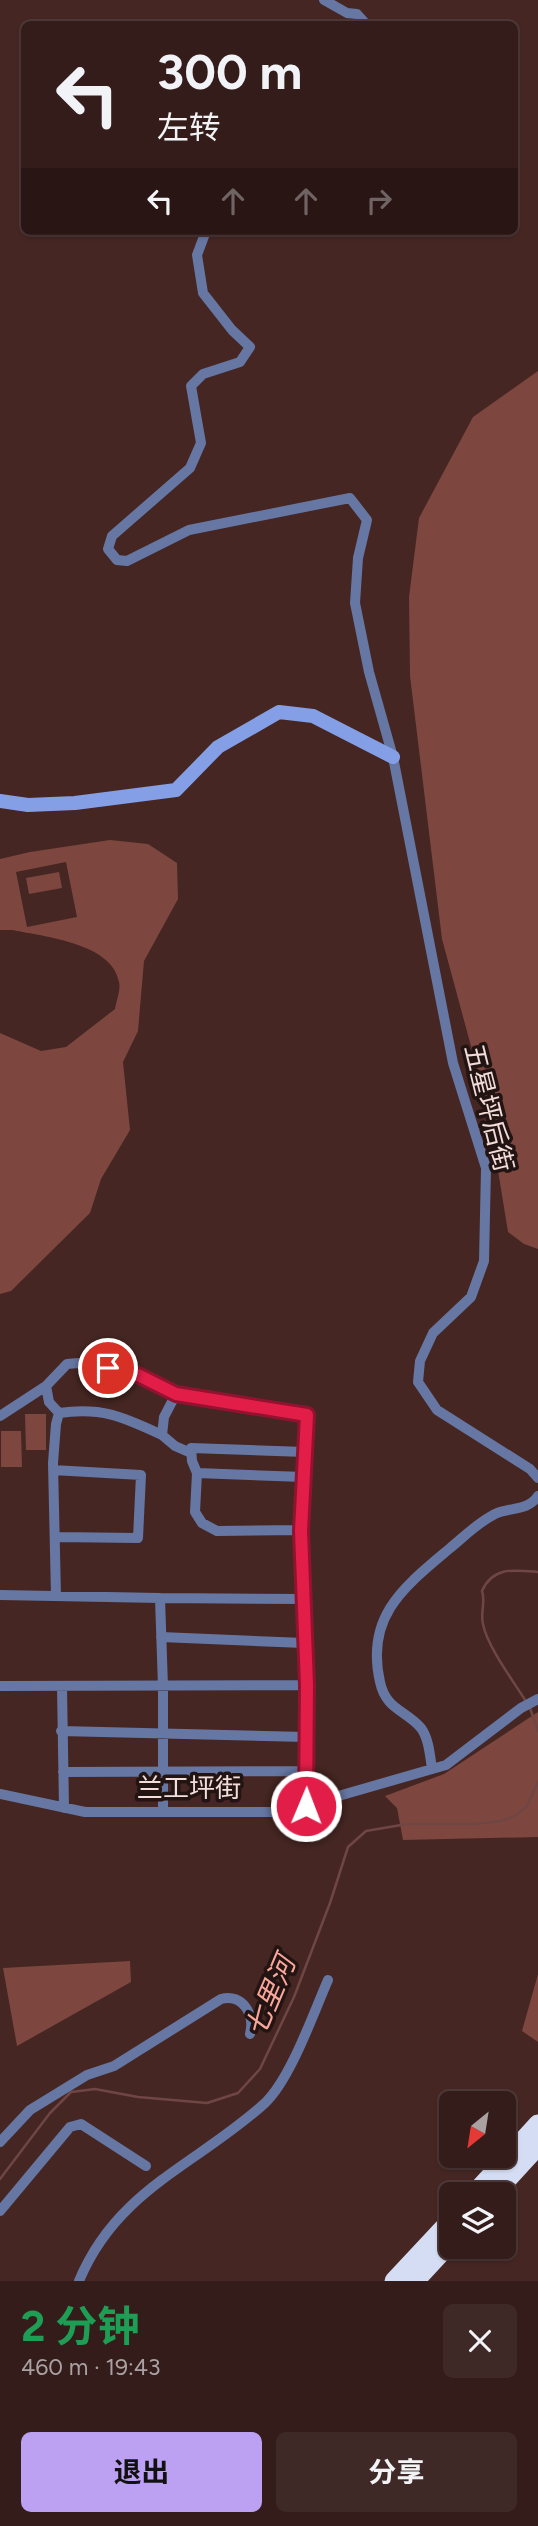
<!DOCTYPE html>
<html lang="zh">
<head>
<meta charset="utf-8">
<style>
	:root { --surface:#341c1a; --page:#3f2927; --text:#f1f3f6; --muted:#a9a1a2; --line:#4e3a39; --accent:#bca0f2 }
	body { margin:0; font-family:Figtree,"Noto Sans SC",sans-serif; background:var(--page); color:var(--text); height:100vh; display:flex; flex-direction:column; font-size:26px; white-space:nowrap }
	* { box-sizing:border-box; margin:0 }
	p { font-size:23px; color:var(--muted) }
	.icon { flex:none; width:38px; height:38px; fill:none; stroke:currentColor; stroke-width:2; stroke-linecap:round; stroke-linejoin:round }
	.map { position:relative; height:2281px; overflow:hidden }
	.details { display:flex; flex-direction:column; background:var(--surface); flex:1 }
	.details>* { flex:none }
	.banner { position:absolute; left:21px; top:21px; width:497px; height:214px; border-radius:10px; box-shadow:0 2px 5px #0004,0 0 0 2px var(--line); background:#341c1a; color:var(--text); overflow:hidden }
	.needle { width:46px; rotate:210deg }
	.controls { position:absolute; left:439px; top:2091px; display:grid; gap:14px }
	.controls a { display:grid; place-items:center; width:77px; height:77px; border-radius:10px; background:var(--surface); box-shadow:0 2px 5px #0004,0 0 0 2px var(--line); font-size:35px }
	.pin { position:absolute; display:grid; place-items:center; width:60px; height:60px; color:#fff; margin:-30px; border:4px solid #fff; border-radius:50%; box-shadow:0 2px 7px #0007 }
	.me { position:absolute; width:77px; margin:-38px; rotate:1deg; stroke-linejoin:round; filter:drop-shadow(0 0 5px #0008) }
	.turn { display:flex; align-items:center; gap:24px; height:147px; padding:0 21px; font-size:32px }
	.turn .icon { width:91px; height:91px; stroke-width:2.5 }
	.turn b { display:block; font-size:49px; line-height:60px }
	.lanes { display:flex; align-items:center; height:66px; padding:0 21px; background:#0003; justify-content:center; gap:35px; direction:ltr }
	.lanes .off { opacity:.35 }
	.round { display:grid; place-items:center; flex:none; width:74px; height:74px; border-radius:10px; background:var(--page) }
	.overview { display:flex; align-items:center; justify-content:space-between; height:119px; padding:0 21px }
	h1 { font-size:42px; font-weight:700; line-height:52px; color:#1e9e55 }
	.cta { display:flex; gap:14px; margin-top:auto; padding:14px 21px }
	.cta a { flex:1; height:80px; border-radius:10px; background:var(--accent); color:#111; font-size:28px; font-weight:700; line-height:80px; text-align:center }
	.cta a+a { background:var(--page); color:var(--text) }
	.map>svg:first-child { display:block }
	.green { fill:#7d473f; fill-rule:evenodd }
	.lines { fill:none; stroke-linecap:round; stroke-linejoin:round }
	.stream { stroke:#6f4644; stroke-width:2.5 }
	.street { stroke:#6677a3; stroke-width:10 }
	.secondary { stroke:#849fe5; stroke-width:14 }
	.highway { stroke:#d4ddf3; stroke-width:19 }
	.route-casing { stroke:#92132f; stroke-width:18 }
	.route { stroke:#e11d48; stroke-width:12 }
	.labels { text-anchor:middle; stroke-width:7; stroke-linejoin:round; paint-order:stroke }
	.street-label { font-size:26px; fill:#f3ddda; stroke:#221412 }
	.water-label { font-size:28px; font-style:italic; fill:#fba69a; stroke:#221412 }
</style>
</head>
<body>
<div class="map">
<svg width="538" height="2281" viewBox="0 0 538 2281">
	<rect width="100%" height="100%" fill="#452622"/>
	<path class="green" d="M538 371V1249L524 1244 508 1232 488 1109 442 939 410 676 409 597 419 518 473 417Z
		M110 840 148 844 177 863 178 899 144 961 138 1031 123 1062 130 1130 101 1179 90 1213 11 1291 0 1294V1033L41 1051 66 1047 115 1009C116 1002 121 990 119 982 112 943 45 937 13 930H0V859L30 852ZM66 862 77 917 27 927 16 872Z
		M59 872 62 888 29 894 26 878Z
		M25 1414H46V1450H26Z
		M1 1431H21L22 1467H1Z
		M538 1712V1837L403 1840 397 1808 385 1796 444 1774Z
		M130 1961 131 1982 17 2046 3 1968Z
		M538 1974V2042L522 2031Z"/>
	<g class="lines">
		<path class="stream" d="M527 1703C514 1682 487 1646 483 1624 480 1612 486 1602 482 1591 493 1566 515 1570 538 1572
			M530 1708 538 1731
			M0 2179 50 2113 71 2092 95 2089 138 2097 207 2103 238 2093 260 2069 294 1997 330 1903 348 1847 366 1831 407 1824H476L501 1821 515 1816 527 1806 538 1782"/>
		<path class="street" d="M324 0 347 13 357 14 366 24
			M206 231 197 255 203 293 232 330 250 347 240 362 203 374 191 386 201 443 190 468 112 536 108 549 117 560 127 561 189 530 350 498 367 520 358 558 355 603 369 672 393 757 453 1063 486 1168 484 1261 471 1297 433 1333 420 1361 418 1382 437 1410 530 1469 538 1478
			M46 1386 49 1402 59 1413C103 1407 123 1417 162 1435
			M176 1394 164 1417 162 1435 175 1446 191 1453
			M0 1416 46 1386 67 1364 79 1363 109 1368 138 1375 176 1394 307 1415 301 1530 307 1685 306 1806
			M53 1470 141 1475 138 1538 55 1537
			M197 1473 192 1461 191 1448 305 1452
			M301 1530 217 1531 202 1523 195 1512 197 1473 304 1477
			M0 1595 160 1598 163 1687V1810
			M56 1596 53 1463 56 1424 59 1413
			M160 1598 304 1599
			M161 1637 304 1643
			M0 1686 307 1685
			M62 1686 64 1808
			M61 1731 306 1737
			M432 1769C430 1756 429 1739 421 1728 406 1710 386 1710 380 1682 365 1616 404 1587 449 1549 465 1536 477 1523 495 1514 510 1507 528 1511 538 1496
			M63 1772 307 1771
			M0 1794 85 1812H283L446 1765 521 1708 538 1699
			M0 2142 30 2110 87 2075 114 2066 221 1999C243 1993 255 2015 250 2034
			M0 2211 70 2127 81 2124 146 2166
			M79 2281C117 2189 197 2165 265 2103 291 2078 313 2014 328 1980"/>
		<path class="secondary" d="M0 801 28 805 75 803 176 790 218 747 279 712 313 716 393 757"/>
		<path class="highway" d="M474 2194 538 2124
			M494 2194 538 2146
			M394 2281 452 2219
			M415 2281 452 2241"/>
	</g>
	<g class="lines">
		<g class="route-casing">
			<path id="route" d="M108 1368 138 1375 176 1394 307 1415 301 1531 307 1685 306 1806"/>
		</g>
		<use href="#route" class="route"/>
	</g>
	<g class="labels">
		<g class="street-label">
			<text transform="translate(489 1108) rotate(76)" y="9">五星坪后街</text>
			<text x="189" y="1797">兰工坪街</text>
		</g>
		<g class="water-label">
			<text transform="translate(270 1996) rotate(-67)" y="10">七里河</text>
		</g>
	</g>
</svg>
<div class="controls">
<a><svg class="needle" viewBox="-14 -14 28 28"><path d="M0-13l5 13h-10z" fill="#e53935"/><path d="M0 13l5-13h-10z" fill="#a9a1a2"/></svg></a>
<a><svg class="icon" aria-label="layers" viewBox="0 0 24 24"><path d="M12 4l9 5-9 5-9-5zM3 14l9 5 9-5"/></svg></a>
</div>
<div class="pin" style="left:108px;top:1368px;background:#d93025"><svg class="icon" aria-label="arrive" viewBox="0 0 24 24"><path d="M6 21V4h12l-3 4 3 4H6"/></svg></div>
<svg class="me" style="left:306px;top:1806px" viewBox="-20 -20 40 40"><circle r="17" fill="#e11d48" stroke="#fff" stroke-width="3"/><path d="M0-11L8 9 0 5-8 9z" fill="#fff"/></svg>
<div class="banner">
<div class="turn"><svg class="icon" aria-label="left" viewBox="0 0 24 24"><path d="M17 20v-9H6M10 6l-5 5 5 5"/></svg><div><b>300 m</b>左转</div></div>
<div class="lanes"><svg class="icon" aria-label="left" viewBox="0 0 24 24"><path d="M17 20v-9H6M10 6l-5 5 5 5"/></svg><svg class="icon off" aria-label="ahead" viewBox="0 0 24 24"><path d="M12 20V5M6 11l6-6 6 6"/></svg><svg class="icon off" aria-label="ahead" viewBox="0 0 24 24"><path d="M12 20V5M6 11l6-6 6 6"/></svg><svg class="icon off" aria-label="right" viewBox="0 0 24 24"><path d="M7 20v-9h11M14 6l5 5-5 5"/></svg></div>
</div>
</div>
<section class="details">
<div class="overview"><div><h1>2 分钟</h1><p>460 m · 19:43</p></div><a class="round"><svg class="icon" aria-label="close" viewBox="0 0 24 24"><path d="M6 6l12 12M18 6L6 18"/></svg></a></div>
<div class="cta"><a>退出</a><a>分享</a></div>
</section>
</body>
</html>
